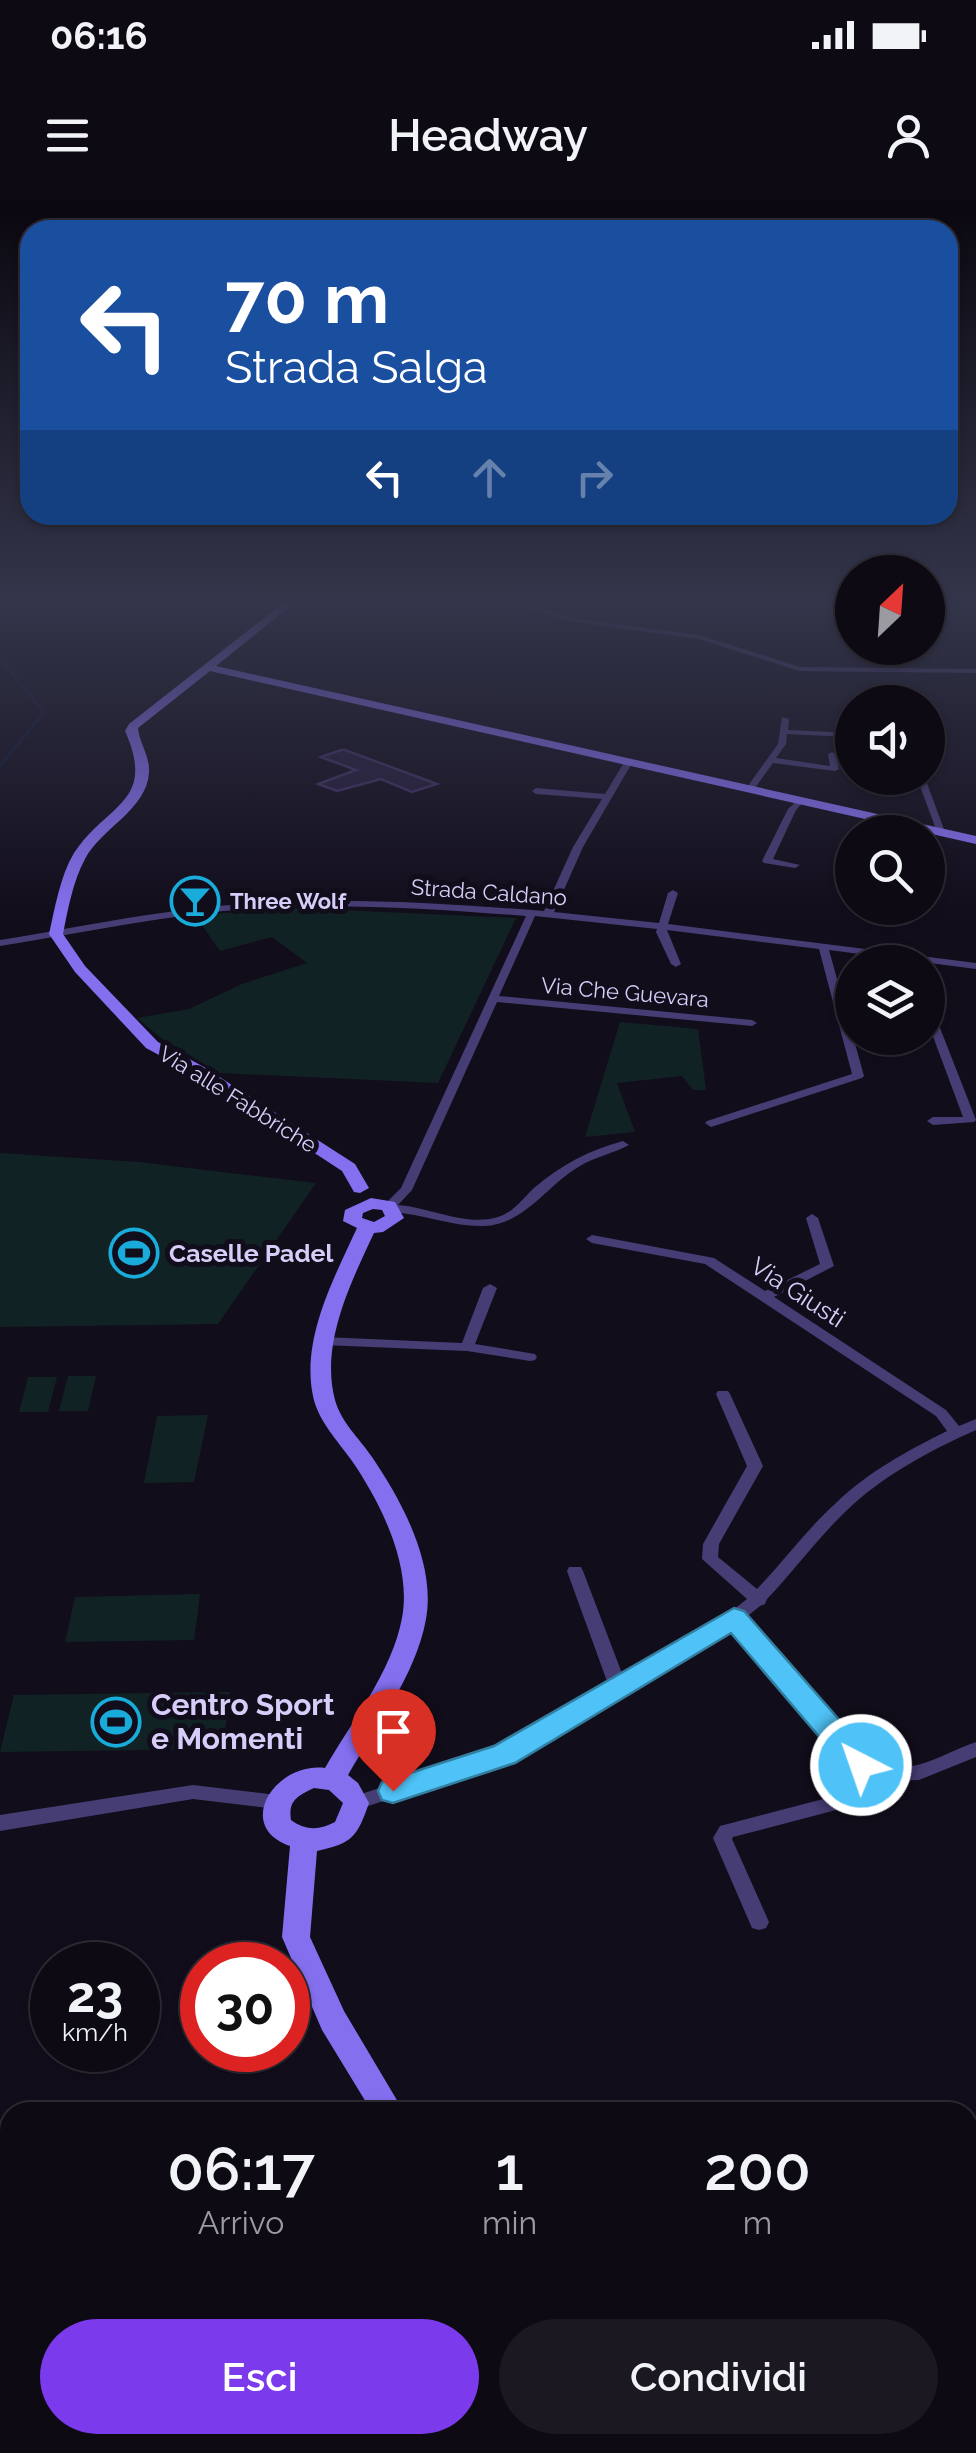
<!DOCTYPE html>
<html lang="it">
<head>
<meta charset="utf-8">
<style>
	:root { --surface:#0e0a14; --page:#1c1822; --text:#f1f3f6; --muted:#9b9aa0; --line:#2e2b34; --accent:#7c3aed }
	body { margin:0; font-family:Raleway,sans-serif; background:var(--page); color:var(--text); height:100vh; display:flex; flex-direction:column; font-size:38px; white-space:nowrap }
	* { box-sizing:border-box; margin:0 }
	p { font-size:32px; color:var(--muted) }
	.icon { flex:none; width:55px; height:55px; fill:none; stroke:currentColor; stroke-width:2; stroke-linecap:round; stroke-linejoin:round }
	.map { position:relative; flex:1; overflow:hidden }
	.details { position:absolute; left:0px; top:1902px; width:978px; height:352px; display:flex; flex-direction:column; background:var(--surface); border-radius:30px 30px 0 0; box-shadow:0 2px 8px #0004,0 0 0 2px var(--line) }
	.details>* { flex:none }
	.guide { position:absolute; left:20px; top:20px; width:938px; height:305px; border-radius:30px; box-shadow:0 2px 8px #0004,0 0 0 2px var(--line); background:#1a4fa0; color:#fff; overflow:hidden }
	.needle { width:65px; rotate:25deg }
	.buttons { position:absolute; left:835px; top:355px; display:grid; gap:20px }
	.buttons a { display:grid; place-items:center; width:110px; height:110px; border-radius:50%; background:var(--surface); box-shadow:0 2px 8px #0004,0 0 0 2px var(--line); font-size:50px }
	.speed { position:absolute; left:30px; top:1742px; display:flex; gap:20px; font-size:50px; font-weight:700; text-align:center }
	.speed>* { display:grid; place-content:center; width:130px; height:130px; border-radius:50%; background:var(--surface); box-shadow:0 2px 8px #0004,0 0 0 2px var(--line); line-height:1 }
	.speed small { font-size:25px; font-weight:400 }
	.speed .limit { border:15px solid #d22; background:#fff; color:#111 }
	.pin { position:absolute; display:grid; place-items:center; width:85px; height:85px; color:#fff; margin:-102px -42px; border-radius:50% 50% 50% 0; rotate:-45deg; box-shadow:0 0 10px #0007 }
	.pin .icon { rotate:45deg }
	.me { position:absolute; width:110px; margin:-55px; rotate:319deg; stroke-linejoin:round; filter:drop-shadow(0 0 8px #0008) }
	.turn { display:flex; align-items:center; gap:35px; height:210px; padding:0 40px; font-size:45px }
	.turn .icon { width:130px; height:130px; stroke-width:2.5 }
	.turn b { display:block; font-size:70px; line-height:85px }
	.lanes { display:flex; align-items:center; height:95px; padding:0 40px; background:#0003; justify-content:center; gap:50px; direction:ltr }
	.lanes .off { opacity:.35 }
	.eta { display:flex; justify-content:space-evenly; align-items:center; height:170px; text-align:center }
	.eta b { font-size:60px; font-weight:600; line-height:70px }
	.primary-button { display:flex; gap:20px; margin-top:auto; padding:20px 40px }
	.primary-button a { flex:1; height:115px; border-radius:60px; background:var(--accent); color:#fff; font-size:40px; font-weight:600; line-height:115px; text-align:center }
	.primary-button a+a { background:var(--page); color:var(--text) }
	.status { display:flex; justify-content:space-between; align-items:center; height:70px; padding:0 50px; background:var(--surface); direction:ltr }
	.status svg { height:28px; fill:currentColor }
	header { display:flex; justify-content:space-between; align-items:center; height:130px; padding:0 40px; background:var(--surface); font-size:45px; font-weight:600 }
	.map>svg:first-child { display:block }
	.green { fill:#112224 }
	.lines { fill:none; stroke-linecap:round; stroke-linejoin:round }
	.stream { stroke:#0f1938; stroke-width:2.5 }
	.building { fill:#261b3a; stroke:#413063; stroke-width:2.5 }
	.street { fill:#473d75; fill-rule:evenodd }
	.secondary { fill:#846fef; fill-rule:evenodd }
	.route { fill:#4fc3f7; stroke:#337fa1; stroke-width:2.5 }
	.labels { text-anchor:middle; stroke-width:10; stroke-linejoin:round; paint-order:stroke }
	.far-street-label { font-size:22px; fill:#d8cdf9; stroke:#120d1b }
	.far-poi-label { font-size:22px; font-weight:bold; fill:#d8cdf9; stroke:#120d1b; text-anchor:start }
	.poi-label { font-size:25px; font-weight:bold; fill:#d8cdf9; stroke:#120d1b; text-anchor:start }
	.street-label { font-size:25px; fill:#d8cdf9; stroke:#120d1b }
	.near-poi-label { font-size:30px; font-weight:bold; fill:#d8cdf9; stroke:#120d1b; text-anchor:start }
</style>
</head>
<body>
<div class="status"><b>06:16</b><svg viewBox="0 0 49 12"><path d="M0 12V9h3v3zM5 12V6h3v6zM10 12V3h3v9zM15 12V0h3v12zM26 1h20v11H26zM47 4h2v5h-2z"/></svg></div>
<header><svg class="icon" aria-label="menu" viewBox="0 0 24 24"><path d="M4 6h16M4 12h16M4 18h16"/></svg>Headway<svg class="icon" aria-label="person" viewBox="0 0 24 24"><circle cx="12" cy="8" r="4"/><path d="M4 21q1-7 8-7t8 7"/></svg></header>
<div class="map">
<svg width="976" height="2253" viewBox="0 0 976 2253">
	<rect width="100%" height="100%" fill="#120d1b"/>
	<path class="green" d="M296 708 516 718 438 883 219 873 161 838 137 818 189 809 242 784 307 763 272 737 220 751 195 715Z
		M620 822 698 829 706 890H693L682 876 617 883 635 932 585 937Z
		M0 953 138 962 316 983 218 1124 0 1127Z
		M68 1176H96L88 1211H59Z
		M28 1177H57L48 1212H19Z
		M208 1215 194 1282 144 1283 157 1216Z
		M200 1394 194 1440 65 1442 75 1397Z
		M230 1492 223 1549 0 1552 14 1495Z"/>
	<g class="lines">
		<path class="stream" d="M0 459 44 512 0 566"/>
	</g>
	<path class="building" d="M341 550H345L437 584 412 592 381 579 337 591 318 584 356 570 321 557Z"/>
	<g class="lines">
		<path class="street" d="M489 399H499L580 419 700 435 800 467 976 469V473L799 471 699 439 580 423Z
			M782 517 789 519 788 530 852 533V537L787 534 786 544 776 558 830 566 828 554 832 552 836 554 839 569 835 571 773 563 752 592H746L745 590 778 544Z
			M928 552 940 553 941 555 937 557 928 556Z
			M625 561 632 563 583 647 554 712 659 723 668 693 673 690 678 693 668 724 976 763V769L829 750 864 876 862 878 711 927 705 923 707 921 852 874 819 749 667 730 681 764 676 767 671 764 656 732 657 729 535 716 499 796 752 820 757 823 752 826 497 802 412 990 398 1005C429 1007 466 1027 498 1017 513 1013 523 998 534 988 561 965 589 950 623 941L629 945C614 953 595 957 580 966 547 985 524 1025 484 1026 453 1027 423 1014 392 1012L383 1006 401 988 526 716C437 709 347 703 258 708 171 714 85 732 0 746V740C86 726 172 707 259 703 354 697 450 704 544 711L573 647 602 599 536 594 532 591 536 588 605 594Z
			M917 578H925L945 632 944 634 937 632Z
			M800 598 804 601 796 610 773 659 800 665 795 668 764 663 762 661 788 609Z
			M875 616 882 618 874 632H866Z
			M852 663V677L844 679 842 677 849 664Z
			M928 807 933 810 976 920 974 922 933 925 927 921 933 917H963L928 823Z
			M812 1014 818 1018 834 1066 774 1097 946 1210 959 1226 976 1219V1230C929 1251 882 1276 845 1312 817 1339 794 1371 767 1399L765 1404 760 1406 744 1419 867 1560C911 1579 936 1556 976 1542V1557L919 1580 888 1581 884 1597 878 1599 733 1637 732 1639 769 1722 766 1728 759 1730 752 1728 713 1638 720 1626 869 1587 871 1577 855 1570 732 1427 511 1559 356 1610 349 1608 347 1603 349 1598 499 1549 608 1484 567 1371 569 1367H581L583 1371 623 1476 728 1414 747 1399 702 1359 703 1344 747 1266 716 1194 718 1191H728L730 1194 763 1266 719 1344 718 1357 757 1389C784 1361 807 1329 836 1303 868 1272 907 1251 947 1231L936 1216 705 1064 592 1043 586 1039 592 1035 714 1058 765 1091 820 1064 806 1018Z
			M490 1084 497 1088 475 1144 535 1154 537 1157 535 1160 530 1161 467 1151 323 1145 316 1141 323 1137 462 1143 483 1088Z
			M193 1585 277 1595 284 1597 286 1602 284 1607 277 1609 193 1599 0 1631V1615Z
			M968 2020 976 2021V2043L968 2042Z"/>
		<path class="secondary" d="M288 399H299L216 466 976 636V644L210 471 138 528C139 542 150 556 149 572 147 610 101 628 85 659 73 681 68 709 63 734L85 766 158 842 204 867 355 964 369 988 360 993 354 992 342 971 192 873 146 848 75 772 49 734C55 708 60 676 74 653 107 603 157 603 125 531L129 524Z
			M371 998 395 1002 404 1018 383 1032 374 1033C351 1082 320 1144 335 1200 341 1222 359 1238 372 1257 402 1301 436 1364 426 1419 416 1475 376 1526 348 1575L358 1583 369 1603C357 1637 353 1643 317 1651L310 1737 344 1811 404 1912H372L322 1830 282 1737 290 1646C234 1627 274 1562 325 1568 352 1521 392 1472 402 1418 412 1366 381 1303 352 1261 338 1241 318 1221 313 1196 301 1139 334 1078 357 1028L343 1021 345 1010ZM373 1009 382 1010 385 1016 374 1022 362 1018 363 1013ZM314 1588 329 1590 343 1603 335 1622C320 1630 306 1631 291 1620 288 1601 297 1596 314 1588Z
			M568 2245H606L609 2253H571Z"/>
	</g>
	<linearGradient id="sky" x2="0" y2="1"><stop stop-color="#0a070f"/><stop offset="0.56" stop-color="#33354a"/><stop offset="1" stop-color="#33354a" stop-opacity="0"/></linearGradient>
	<rect width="976" height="714" fill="url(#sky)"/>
	<path class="route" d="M734 1408 744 1411 871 1556 876 1565 871 1573 861 1577 850 1573 731 1433 515 1563 393 1603 382 1600 378 1591 382 1582 494 1546Z"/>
	<defs>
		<g id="bar-ring" transform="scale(2.5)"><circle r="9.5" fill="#120d1b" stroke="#19abd9" stroke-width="1.5"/><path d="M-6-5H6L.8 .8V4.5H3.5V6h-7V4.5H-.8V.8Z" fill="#19abd9"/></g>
		<g id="stadium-ring" transform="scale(2.5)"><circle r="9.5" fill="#120d1b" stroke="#19abd9" stroke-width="1.5"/><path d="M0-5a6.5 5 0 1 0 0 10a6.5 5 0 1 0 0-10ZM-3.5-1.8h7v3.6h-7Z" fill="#19abd9"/></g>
	</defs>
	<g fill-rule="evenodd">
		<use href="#bar-ring" x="195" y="701"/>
		<use href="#stadium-ring" x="134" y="1053"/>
		<use href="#stadium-ring" x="116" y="1522"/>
	</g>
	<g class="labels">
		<g class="far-street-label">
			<text transform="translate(489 692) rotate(4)" y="8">Strada Caldano</text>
			<text transform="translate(625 792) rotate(5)" y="8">Via Che Guevara</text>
			<text transform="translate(238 899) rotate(32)" y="8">Via alle Fabbriche</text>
		</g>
		<g class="far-poi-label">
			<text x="230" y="709">Three Wolf</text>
		</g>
		<g class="poi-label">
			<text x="169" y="1062">Caselle Padel</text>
		</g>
		<g class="street-label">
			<text transform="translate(798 1092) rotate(33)" y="9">Via Giusti</text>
		</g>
		<g class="near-poi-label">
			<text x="151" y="1515">Centro Sport<tspan x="151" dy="34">e Momenti</tspan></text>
		</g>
	</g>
</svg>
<div class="buttons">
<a><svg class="needle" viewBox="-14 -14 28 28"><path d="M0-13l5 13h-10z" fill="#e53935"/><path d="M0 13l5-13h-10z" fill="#9b9aa0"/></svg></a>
<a><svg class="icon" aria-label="sound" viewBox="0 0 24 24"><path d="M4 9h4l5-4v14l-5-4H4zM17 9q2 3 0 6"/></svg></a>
<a><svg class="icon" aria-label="search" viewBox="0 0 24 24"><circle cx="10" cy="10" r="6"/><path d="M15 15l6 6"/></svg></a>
<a><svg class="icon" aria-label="layers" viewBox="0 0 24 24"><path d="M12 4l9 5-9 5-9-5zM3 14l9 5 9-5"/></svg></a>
</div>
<div class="speed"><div>23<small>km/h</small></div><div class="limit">30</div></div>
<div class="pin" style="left:393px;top:1591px;background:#d93025"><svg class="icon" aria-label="arrive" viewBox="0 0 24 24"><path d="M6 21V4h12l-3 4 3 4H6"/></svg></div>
<svg class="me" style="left:861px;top:1565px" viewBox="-20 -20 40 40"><circle r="17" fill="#4fc3f7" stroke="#fff" stroke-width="3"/><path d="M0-11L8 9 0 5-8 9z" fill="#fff"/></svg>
<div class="guide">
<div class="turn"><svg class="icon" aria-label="left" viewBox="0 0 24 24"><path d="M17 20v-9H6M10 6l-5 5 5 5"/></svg><div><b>70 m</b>Strada Salga</div></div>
<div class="lanes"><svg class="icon" aria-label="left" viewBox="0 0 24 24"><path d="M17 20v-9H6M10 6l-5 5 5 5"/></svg><svg class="icon off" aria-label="ahead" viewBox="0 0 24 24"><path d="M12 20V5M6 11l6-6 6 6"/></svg><svg class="icon off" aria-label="right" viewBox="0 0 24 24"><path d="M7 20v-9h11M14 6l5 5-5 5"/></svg></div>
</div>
<section class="details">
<div class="eta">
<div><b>06:17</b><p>Arrivo</p></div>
<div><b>1</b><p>min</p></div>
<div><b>200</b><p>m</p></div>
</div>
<div class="primary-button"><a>Esci</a><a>Condividi</a></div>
</section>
</div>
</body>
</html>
